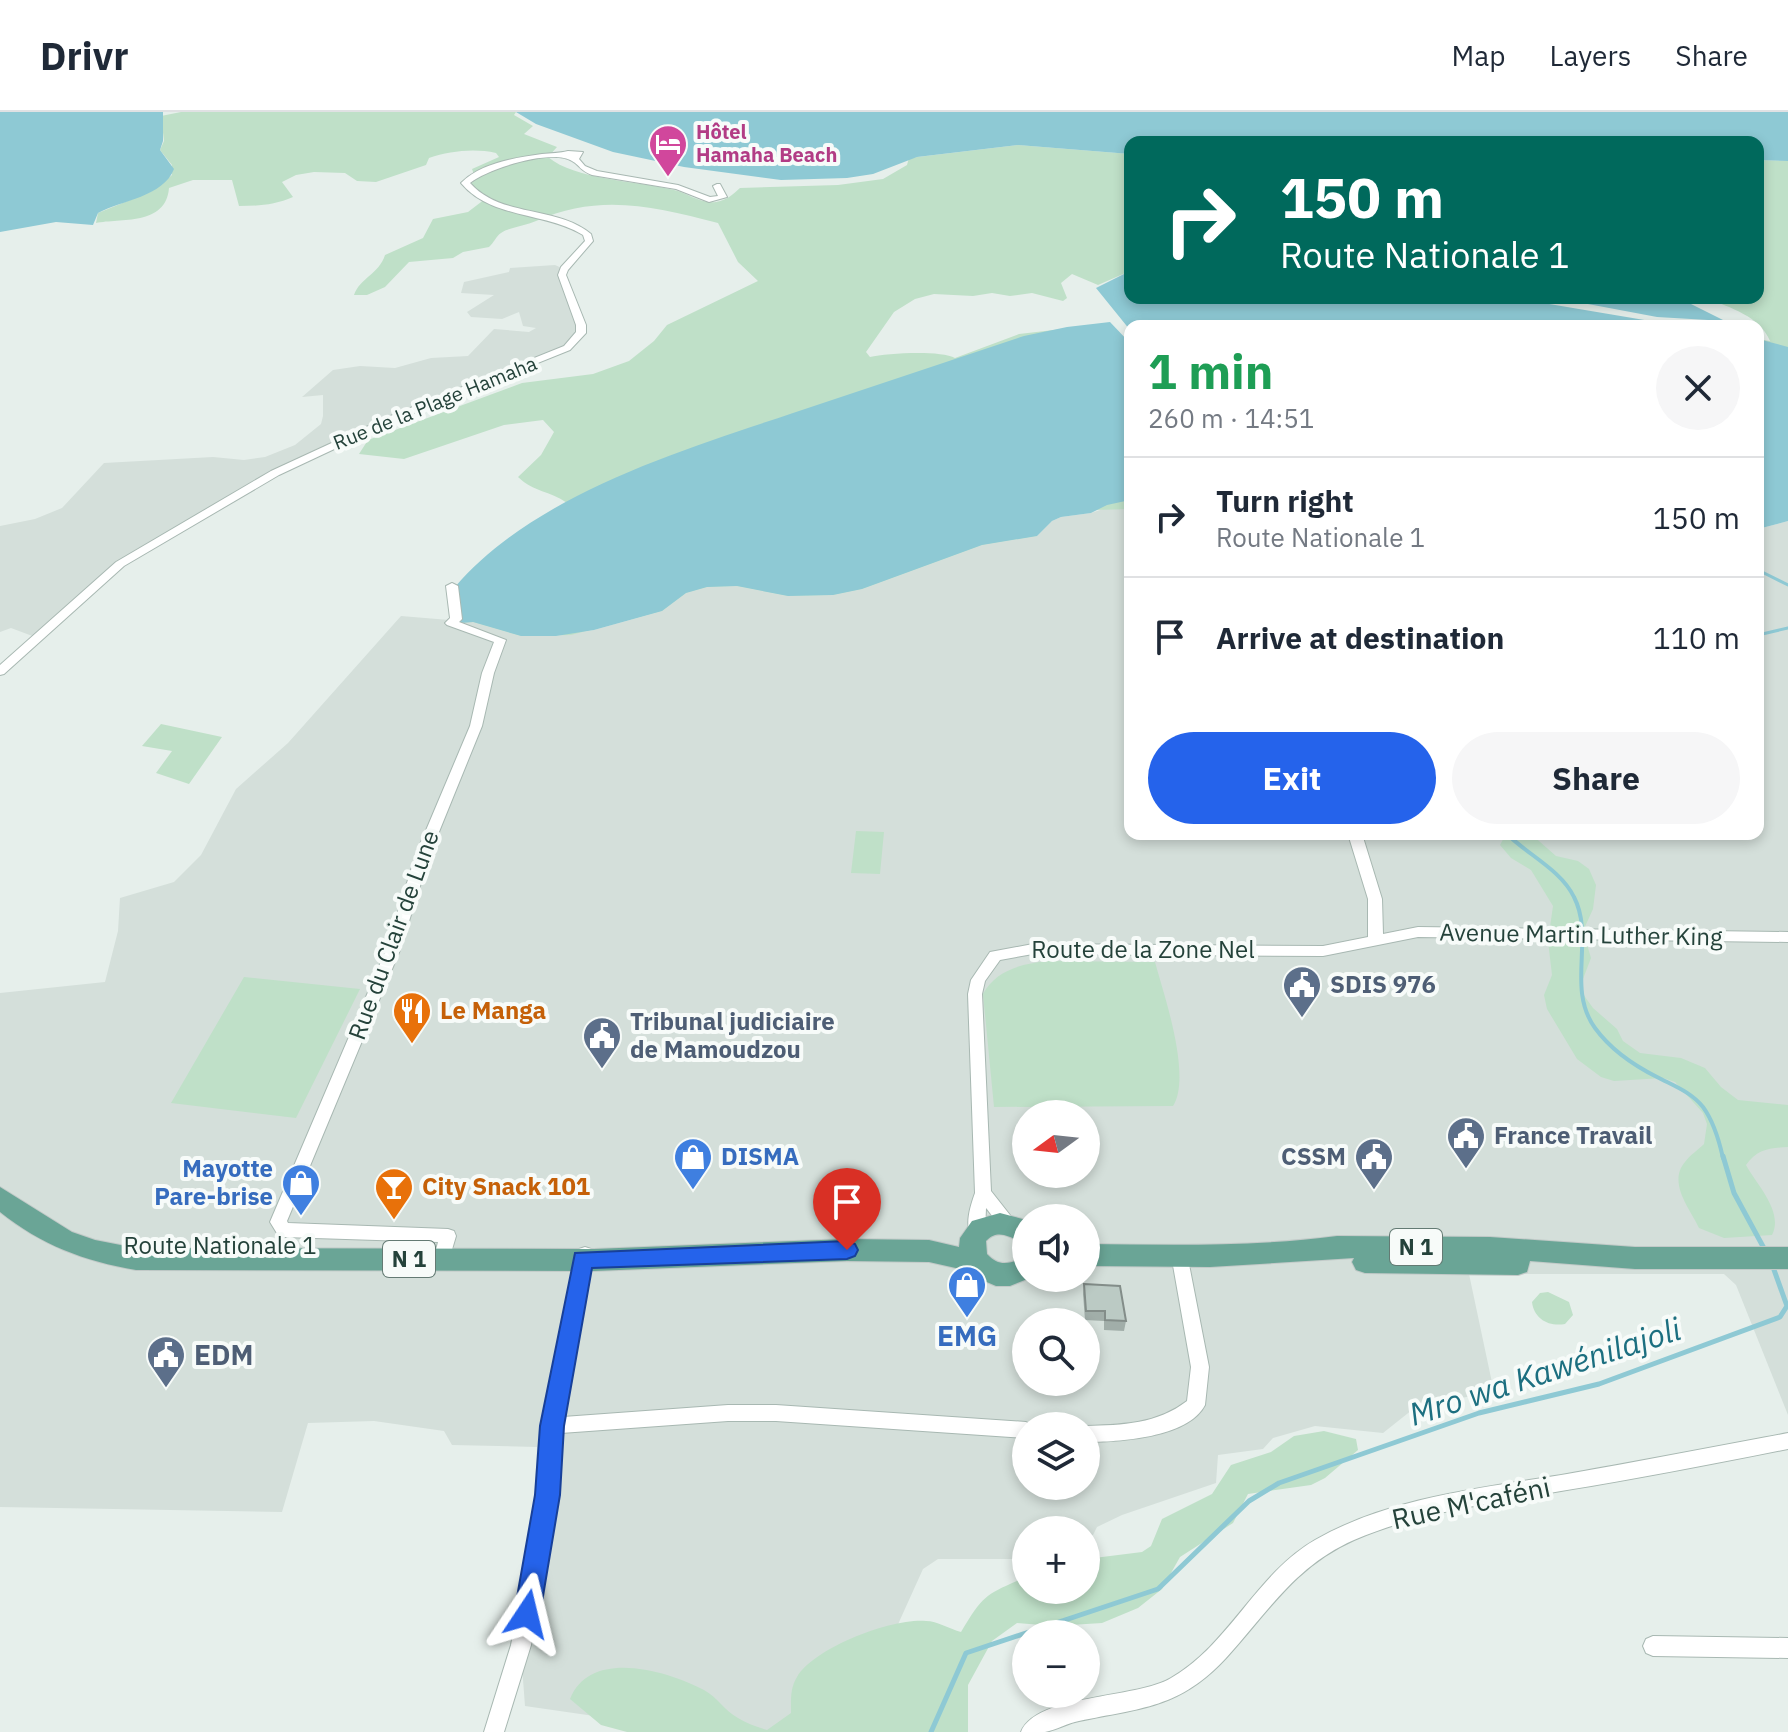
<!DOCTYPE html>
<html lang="en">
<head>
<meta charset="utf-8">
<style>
	:root { --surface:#fff; --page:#f6f6f7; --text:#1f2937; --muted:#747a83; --line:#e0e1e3; --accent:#2563eb }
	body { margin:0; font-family:"IBM Plex Sans",sans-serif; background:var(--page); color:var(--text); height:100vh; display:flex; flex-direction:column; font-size:30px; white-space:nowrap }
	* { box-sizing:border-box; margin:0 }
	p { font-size:26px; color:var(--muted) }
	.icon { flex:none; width:44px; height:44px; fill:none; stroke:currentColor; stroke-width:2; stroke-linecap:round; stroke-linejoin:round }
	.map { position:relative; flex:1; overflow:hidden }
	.sheet { position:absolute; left:1124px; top:208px; width:640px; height:520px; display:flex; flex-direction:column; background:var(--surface); border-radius:16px; box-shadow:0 4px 12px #0003 }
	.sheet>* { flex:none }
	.hud { position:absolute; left:1124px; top:24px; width:640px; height:168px; border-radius:16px; box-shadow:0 4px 12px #0003; background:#00695c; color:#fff; overflow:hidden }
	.needle { width:52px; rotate:255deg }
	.buttons { position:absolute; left:1012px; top:988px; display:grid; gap:16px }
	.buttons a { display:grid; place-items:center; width:88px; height:88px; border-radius:50%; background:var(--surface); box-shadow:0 4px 12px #0003; font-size:40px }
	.pin { position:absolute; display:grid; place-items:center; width:68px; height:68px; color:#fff; margin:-82px -34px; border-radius:50% 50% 50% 0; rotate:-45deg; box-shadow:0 0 8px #0007 }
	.pin .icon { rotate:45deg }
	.me { position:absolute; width:88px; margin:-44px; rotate:10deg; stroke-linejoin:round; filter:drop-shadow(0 0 6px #0008) }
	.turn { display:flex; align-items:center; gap:28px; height:168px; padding:0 24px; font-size:36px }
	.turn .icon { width:104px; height:104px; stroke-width:2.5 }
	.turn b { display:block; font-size:56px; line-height:68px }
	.round { display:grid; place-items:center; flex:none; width:84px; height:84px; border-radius:42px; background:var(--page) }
	.headline { display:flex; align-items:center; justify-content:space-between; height:136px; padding:0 24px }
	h1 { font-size:48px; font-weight:700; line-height:60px; color:#1e9e55 }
	.action { display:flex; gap:16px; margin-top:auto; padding:16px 24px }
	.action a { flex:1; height:92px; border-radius:48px; background:var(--accent); color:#fff; font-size:32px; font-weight:700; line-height:92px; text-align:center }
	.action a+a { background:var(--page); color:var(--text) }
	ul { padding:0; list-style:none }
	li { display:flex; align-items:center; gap:24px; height:120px; padding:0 24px; border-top:2px solid var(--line) }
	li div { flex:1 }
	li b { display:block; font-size:30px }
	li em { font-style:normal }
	header { display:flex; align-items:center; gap:48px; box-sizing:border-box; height:112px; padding:0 40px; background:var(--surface); border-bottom:2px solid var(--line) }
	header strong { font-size:38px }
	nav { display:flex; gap:44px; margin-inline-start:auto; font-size:28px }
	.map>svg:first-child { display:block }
	.built { fill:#d4dfda; fill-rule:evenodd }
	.green { fill:#bfe0c8 }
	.water { fill:#8ec9d4 }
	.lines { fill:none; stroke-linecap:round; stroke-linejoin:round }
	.stream-far2 { stroke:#8ec9d4; stroke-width:3 }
	.stream-far1 { stroke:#8ec9d4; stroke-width:4 }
	.stream { stroke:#8ec9d4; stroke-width:5 }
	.minor-casing { stroke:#a8b8b2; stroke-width:2 }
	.primary-casing { stroke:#c2cac8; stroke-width:2 }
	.minor { fill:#fff; fill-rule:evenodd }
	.primary { fill:#6aa596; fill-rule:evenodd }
	.wall { fill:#a1aea9 }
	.building { fill:#bbcac4; stroke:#838d89; stroke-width:2 }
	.route { fill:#2563eb; stroke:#184099; stroke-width:2 }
	.labels { text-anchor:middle; stroke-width:8; stroke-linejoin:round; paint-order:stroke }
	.far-hotel-label { font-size:20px; font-weight:bold; fill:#b23c85; stroke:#f7fbf9; text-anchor:start }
	.far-street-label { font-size:20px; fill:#24423a; stroke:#f7fbf9 }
	.shield { fill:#f7fbf9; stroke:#637a73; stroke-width:2 }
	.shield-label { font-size:22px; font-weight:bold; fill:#24423a }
	.street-label { font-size:24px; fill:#24423a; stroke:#f7fbf9 }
	.service-label { font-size:24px; font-weight:bold; fill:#4e5e75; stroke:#f7fbf9; text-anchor:start }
	.food-label { font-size:24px; font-weight:bold; fill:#c56008; stroke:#f7fbf9; text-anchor:start }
	.shop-label { font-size:24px; font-weight:bold; fill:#366cbe; stroke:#f7fbf9; text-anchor:start }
	.near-shop-label { font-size:28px; font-weight:bold; fill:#366cbe; stroke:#f7fbf9 }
	.near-service-label { font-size:28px; font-weight:bold; fill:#4e5e75; stroke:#f7fbf9; text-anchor:start }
	.near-street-label { font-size:28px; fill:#24423a; stroke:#f7fbf9 }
	.near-water-label { font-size:32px; font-style:italic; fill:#1c6f80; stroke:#f7fbf9 }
</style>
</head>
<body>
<header>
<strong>Drivr</strong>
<nav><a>Map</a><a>Layers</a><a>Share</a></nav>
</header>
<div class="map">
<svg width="1788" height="1620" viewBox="0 0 1788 1620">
	<rect width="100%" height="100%" fill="#e6efeb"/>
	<path class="built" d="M555 153 564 157 581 213 567 236 332 333 120 452 35 525 11 516 0 520V414L35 407 62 396 104 351 213 345 244 348 265 345 295 333 321 312 323 304V283L302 285 333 258 360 254 395 256 431 246 468 244 494 217 529 220 536 216 523 214 519 200 502 207 471 205 467 200 494 183 461 181 464 170 509 160 510 156Z
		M1130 388V722H1758V417L1788 409V1303L1736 1173 1724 1162H1469L1494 1280 1417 1294 1383 1321 1315 1314 1273 1326 1263 1337 1218 1343 1216 1371 1122 1403 1097 1415 1093 1423 1086 1425V1418H1026V1444L1019 1447H938L923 1457 885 1541 791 1620H705L525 1594 522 1554 545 1438 535 1378 537 1335 452 1333 444 1319 374 1309 308 1311 282 1400 0 1395V881L105 870 118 819 120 786 174 770 201 743 236 677 288 631 401 504 473 510 521 524H556L594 518 662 499 686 481 707 475 737 474 788 484 833 483 862 477 982 433 1037 424 1052 409 1061 405 1091 401ZM1026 1002H1086V1062H1026ZM1026 1106H1086V1166H1026ZM1026 1210H1086V1270H1026ZM1026 1314H1086V1374H1026Z"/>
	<path class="green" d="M181 0H516L514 3 533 14 524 22 557 35 548 45C575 68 638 69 674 78 687 81 701 92 716 90 728 88 733 82 740 76L838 73 883 67 907 53 909 46 1018 33 1130 42V159L1098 173 1072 162 1061 171 1067 186 1063 189 1032 181 1010 184 992 181 973 184 934 182 915 187 894 200 866 240 870 245C887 241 941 238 955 246L1019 222 1106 212 1130 236V397L1059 399 1027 417 1037 424 982 433 862 477 833 483 788 484 737 474 707 475 686 481 662 499 571 523 521 524 473 510 460 511 459 494 674 343 567 391C549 378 535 381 518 365L541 343 554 320 543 308 504 313 404 347 359 342 368 328 522 271 593 262 629 249 654 229 667 213 758 169 738 150 718 111C653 94 599 81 536 109 525 114 510 115 501 121 496 124 494 131 489 135L463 140 453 146 409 150 385 175 367 183H354C360 166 379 162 385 143L423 126 433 107 468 100 485 87 471 73 475 65 472 57 499 45 496 41C474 36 450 39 429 46L426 53 376 70 357 69 345 61 314 60 296 63 282 70 293 85C275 93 258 94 239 94L232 68H193L169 76C166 114 120 106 96 111L98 101 152 79 172 63V53L160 38 164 29 161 4Z
		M1758 48 1788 49V294L1758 227 1770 229C1760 204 1730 196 1707 186H1758Z
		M161 612 222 625 189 672 156 661 172 639 142 634Z
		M856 719 884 720 880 762 851 761Z
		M1506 722H1531L1556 744 1578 749 1589 757 1596 773 1593 797 1583 819 1591 846 1583 867V882L1593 896 1617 917 1623 929 1640 941 1681 946 1705 956 1721 975 1738 988 1788 993V1035C1770 1036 1757 1037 1746 1053 1757 1073 1784 1100 1772 1123L1724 1126 1699 1116C1691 1098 1667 1071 1685 1050 1690 1043 1698 1038 1704 1032L1707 1012 1703 1001 1675 970 1663 966 1614 969 1601 965 1577 947 1547 897 1544 883 1552 863 1548 829 1553 794 1531 758 1511 746 1500 733Z
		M1047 849 1155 850C1164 883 1192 964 1173 994L994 995 983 882C996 858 1021 852 1047 849Z
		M244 865 360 877 296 1006 171 991Z
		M1548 1180 1569 1190 1573 1203 1565 1212C1549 1215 1534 1207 1532 1190L1540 1181Z
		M1324 1319 1356 1327 1358 1338 1325 1366 1311 1373 1248 1382 1233 1411 1180 1445 1162 1477 1138 1496 1102 1511 1054 1514 1017 1511 992 1529 968 1573V1620H627L601 1613 570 1587C590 1536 666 1558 704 1578 717 1585 725 1599 738 1606 746 1611 757 1615 767 1618L791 1601C791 1588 790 1576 797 1565 815 1535 892 1506 926 1509 937 1509 950 1517 961 1520 984 1482 985 1483 1026 1465V1478H1086V1447L1142 1440 1151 1434 1162 1407 1212 1382 1231 1353 1271 1340 1294 1324Z"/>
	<path class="water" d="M0 0H163V29L160 38 174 57C163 85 122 88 98 101L93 113 56 110 0 120Z
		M516 0H1788V49L1758 48V30H1130V42L1018 33 917 45 873 62 847 66 781 68 684 55 613 40 536 12Z
		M1130 159V186H1513L1680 214H1130V218L1096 176Z
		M1556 186H1679L1725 209 1657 205Z
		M1110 210 1130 231V388L1107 393 1091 401 1061 405 1052 409 1037 424 982 433 862 477 833 483 788 484 737 474 707 475 686 481 662 499 594 518 556 524H521L473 510 460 511 455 475C535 382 680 339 793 301 870 275 947 250 1024 224L1067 215Z
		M1758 227 1788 235V409L1758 417Z"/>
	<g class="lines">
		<path class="stream-far2" d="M1758 458 1788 473
			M1758 523 1788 516"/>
		<path class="stream-far1" d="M1507 722C1528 743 1561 758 1574 785 1595 826 1566 876 1595 916 1611 938 1633 953 1657 965 1674 974 1691 980 1703 995 1714 1010 1719 1028 1723 1046"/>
		<path class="stream" d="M1723 1044 1734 1081 1766 1140
			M931 1620 966 1541 1158 1477 1249 1389 1279 1371 1479 1301 1599 1272 1780 1205 1787 1194 1773 1155"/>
		<g class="minor-casing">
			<path id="minor" d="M568 39 583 40 579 47 585 54 597 59 678 73 710 85 718 84 713 74 717 72H720L727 85 709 90 676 77 592 63C578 57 581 54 572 49 552 36 487 57 470 71 501 106 556 93 591 122L593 129 568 158 566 163 586 213V221L570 238 394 309 279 363 124 454 4 562 0 563V553L116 450 271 359 388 305 564 234 576 220V213L558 163 561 155 585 129 583 123C545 100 491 107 461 71 481 51 514 46 542 42 551 41 560 41 568 39Z
				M452 471 458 474 462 507 459 510 506 528 494 561 482 614 430 742 400 838 287 1109 288 1111 448 1117 454 1119 456 1124 448 1151 442 1153 436 1151 434 1146 438 1130 284 1125 278 1123 270 1110 386 838 416 742 470 614 482 561 494 530 447 513 445 511 450 506 446 474Z
				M1348 722H1362L1382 787 1383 822 1418 815 1788 820V830L1418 825 1323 844 1033 842 1000 848 985 869 982 882 991 1079 1017 1112 1015 1117C1001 1121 994 1105 986 1096L985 1121 983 1126 977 1128 971 1126C965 1111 970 1095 975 1081L968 882 971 868 990 840 1033 832 1323 834 1368 825V787Z
				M585 1135 591 1137 593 1142 563 1305 728 1293H776L1026 1310 1033 1314H1026V1326L776 1309H728L561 1321 556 1383 531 1533 504 1620H484L511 1533 538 1383 543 1314 577 1142 579 1137Z
				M1179 1135 1185 1137 1187 1142 1209 1255 1205 1293C1188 1326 1118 1330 1086 1330V1314C1123 1313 1157 1312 1187 1289L1191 1255 1171 1142 1173 1137Z
				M1788 1321V1337C1713 1352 1637 1367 1561 1379 1492 1391 1419 1400 1354 1428 1295 1454 1268 1500 1226 1546 1180 1596 1141 1596 1079 1609 1068 1611 1056 1618 1045 1620 1037 1620 1028 1620 1021 1620 1036 1582 1136 1587 1171 1566 1230 1532 1256 1462 1315 1428 1390 1385 1483 1376 1567 1362 1641 1349 1714 1335 1788 1321Z
				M1653 1524 1788 1526V1546L1653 1544 1646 1541 1643 1534 1646 1527Z"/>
		</g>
		<g class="primary-casing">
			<path id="primary" d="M0 1075 72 1120 95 1128 136 1136 594 1137 847 1127 929 1128 959 1135 960 1126 972 1109 1000 1101 1026 1108V1132C1012 1127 999 1115 986 1129L987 1142C1000 1156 1010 1151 1026 1145V1166H1030L1010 1174H996L975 1165 969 1159 929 1150 847 1149 594 1159 136 1158C84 1149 41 1133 0 1100Z
				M1337 1124 1490 1125 1635 1135H1788V1157H1635L1530 1149 1527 1160 1518 1163 1365 1161 1356 1158 1352 1150 1354 1146 1210 1155 1086 1154V1132C1170 1133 1254 1135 1337 1124Z"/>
		</g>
		<use href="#minor" class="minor"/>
		<use href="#primary" class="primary"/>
	</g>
	<path class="wall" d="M1084 1172 1126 1209 1124 1219 1104 1218V1209L1085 1208 1083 1182Z"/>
	<path class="building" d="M1084 1172 1120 1174 1126 1209 1105 1208V1199H1086Z"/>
	<path class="route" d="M847 1129 855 1132 858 1138 855 1144 847 1147 592 1156 564 1314 560 1383 540 1502 536 1511 527 1514 518 1511 514 1502 535 1383 540 1314 575 1141Z"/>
	<defs>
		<g id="hotel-pin" transform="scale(2)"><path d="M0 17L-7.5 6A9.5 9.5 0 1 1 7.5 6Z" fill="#d1479c" stroke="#f7fbf9"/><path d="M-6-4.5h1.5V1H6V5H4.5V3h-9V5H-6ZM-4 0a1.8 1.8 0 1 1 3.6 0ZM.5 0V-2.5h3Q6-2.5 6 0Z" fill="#fff"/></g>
		<g id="civic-pin" transform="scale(2)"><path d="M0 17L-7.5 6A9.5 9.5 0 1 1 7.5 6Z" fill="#5c6f8a" stroke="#f7fbf9"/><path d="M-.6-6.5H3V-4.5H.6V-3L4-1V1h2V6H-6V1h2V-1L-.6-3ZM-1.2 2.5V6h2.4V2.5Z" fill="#fff"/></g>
		<g id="restaurant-pin" transform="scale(2)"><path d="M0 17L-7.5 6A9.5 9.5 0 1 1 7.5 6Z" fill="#e8710a" stroke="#f7fbf9"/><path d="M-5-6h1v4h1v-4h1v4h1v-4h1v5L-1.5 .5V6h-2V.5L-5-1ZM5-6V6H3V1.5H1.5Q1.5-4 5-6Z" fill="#fff"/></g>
		<g id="shop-pin" transform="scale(2)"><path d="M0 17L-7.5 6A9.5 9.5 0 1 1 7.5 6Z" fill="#3f7fe0" stroke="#f7fbf9"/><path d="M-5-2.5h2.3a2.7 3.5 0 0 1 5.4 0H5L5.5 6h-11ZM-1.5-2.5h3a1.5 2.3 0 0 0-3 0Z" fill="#fff"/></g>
		<g id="bar-pin" transform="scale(2)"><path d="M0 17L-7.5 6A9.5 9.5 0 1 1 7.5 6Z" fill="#e8710a" stroke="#f7fbf9"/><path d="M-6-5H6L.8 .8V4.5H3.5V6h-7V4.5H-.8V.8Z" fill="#fff"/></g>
	</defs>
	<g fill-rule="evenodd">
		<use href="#hotel-pin" x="668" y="32"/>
		<use href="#civic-pin" x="1302" y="873"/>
		<use href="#restaurant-pin" x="412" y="899"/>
		<use href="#civic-pin" x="602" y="924"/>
		<use href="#civic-pin" x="1466" y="1024"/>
		<use href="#shop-pin" x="693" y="1045"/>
		<use href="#civic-pin" x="1374" y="1045"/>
		<use href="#shop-pin" x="301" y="1071"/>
		<use href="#bar-pin" x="394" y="1075"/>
		<use href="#shop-pin" x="967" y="1173"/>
		<use href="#civic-pin" x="166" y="1243"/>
	</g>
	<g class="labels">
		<g class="far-hotel-label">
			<text x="696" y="27">Hôtel<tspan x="696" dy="23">Hamaha Beach</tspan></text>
		</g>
		<g class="far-street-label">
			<text transform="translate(435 291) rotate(-22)" y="7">Rue de la Plage Hamaha</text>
		</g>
		<g class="shield">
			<rect x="1390" y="1117" width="52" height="36" rx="6"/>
			<rect x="383" y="1129" width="52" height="36" rx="6"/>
		</g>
		<g class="shield-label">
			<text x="1416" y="1143">N 1</text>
			<text x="409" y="1155">N 1</text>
		</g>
		<g class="street-label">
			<text transform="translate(394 823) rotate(-70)" y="8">Rue du Clair de Lune</text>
			<text transform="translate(1581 823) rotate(1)" y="8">Avenue Martin Luther King</text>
			<text x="1143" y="846">Route de la Zone Nel</text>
			<text x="220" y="1142">Route Nationale 1</text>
		</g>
		<g class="service-label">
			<text x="1330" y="881">SDIS 976</text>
			<text x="630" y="918">Tribunal judiciaire<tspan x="630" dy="28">de Mamoudzou</tspan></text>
			<text x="1494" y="1032">France Travail</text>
			<text x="1346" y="1053" text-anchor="end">CSSM</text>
		</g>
		<g class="food-label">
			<text x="440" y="907">Le Manga</text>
			<text x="422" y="1083">City Snack 101</text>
		</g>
		<g class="shop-label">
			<text x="721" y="1053">DISMA</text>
			<text x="273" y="1065" text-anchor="end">Mayotte<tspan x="273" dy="28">Pare-brise</tspan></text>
		</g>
		<g class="near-shop-label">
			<text x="967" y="1234">EMG</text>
		</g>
		<g class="near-service-label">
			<text x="194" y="1253">EDM</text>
		</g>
		<g class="near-street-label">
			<text transform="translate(1471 1391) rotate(-12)" y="10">Rue M'caféni</text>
		</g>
		<g class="near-water-label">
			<text transform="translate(1545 1260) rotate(-18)" y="11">Mro wa Kawénilajoli</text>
		</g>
	</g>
</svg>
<div class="buttons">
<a><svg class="needle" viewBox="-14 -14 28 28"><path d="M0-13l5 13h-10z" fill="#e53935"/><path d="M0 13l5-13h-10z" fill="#747a83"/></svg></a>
<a><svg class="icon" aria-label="sound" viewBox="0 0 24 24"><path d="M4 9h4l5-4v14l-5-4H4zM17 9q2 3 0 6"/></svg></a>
<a><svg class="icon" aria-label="search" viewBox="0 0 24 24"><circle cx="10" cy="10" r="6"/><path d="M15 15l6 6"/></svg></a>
<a><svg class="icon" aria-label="layers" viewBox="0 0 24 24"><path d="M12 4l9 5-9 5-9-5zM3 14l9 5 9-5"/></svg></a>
<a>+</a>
<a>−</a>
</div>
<div class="pin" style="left:847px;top:1138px;background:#d93025"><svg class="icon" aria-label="arrive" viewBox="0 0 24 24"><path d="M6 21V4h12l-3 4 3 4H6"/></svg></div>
<svg class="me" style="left:527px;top:1502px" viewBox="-20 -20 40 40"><path d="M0-17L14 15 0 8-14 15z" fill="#2563eb" stroke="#fff" stroke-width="4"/></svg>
<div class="hud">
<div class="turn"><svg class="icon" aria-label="right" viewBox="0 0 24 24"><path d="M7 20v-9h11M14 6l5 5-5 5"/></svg><div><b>150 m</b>Route Nationale 1</div></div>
</div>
<section class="sheet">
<div class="headline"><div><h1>1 min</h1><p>260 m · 14:51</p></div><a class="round"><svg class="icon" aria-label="close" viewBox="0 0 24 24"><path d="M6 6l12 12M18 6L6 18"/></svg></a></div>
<ul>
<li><svg class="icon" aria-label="right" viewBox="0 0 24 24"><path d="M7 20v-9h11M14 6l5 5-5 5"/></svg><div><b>Turn right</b><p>Route Nationale 1</p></div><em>150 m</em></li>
<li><svg class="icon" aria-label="arrive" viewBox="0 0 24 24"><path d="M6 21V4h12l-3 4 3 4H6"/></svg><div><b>Arrive at destination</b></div><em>110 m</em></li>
</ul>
<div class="action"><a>Exit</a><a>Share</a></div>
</section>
</div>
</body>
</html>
